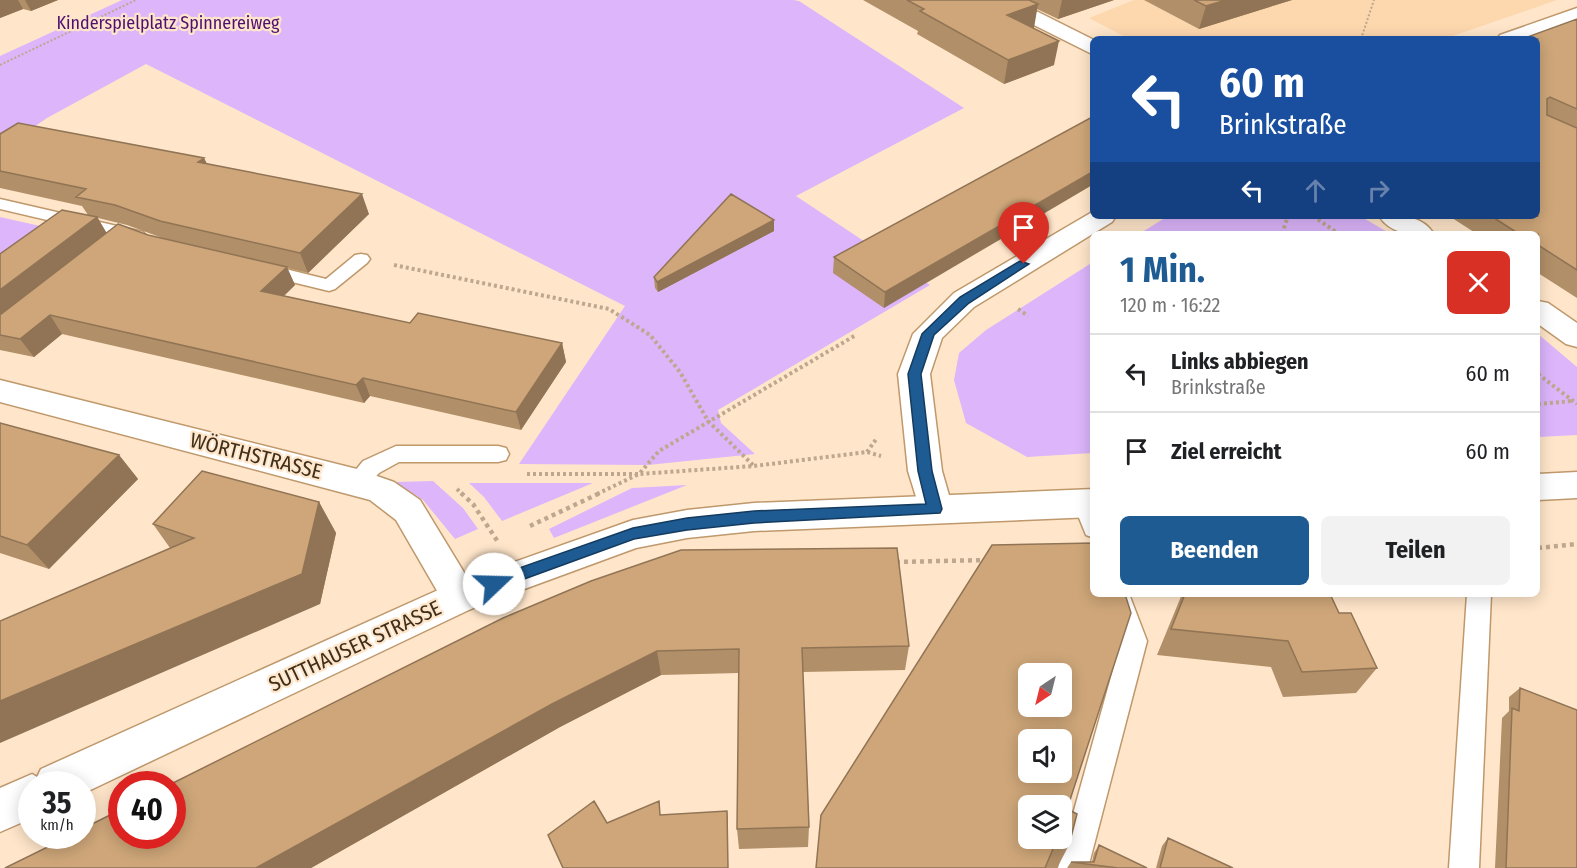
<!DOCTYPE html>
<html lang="de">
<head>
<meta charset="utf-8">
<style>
	:root { --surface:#fff; --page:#f2f2f2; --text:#202124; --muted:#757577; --line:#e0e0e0; --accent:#1e5b92 }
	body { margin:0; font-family:"Fira Sans Condensed",sans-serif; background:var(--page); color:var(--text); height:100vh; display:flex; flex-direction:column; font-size:22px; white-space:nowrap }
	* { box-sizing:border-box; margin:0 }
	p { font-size:20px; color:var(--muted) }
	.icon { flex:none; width:33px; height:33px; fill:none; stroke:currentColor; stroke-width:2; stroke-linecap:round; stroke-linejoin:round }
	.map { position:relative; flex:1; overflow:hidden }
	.sheet { position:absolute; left:1090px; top:231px; width:450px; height:366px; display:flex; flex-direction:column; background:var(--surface); border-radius:9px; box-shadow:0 3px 15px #0003 }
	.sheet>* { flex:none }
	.top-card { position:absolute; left:1090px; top:36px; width:450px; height:183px; border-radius:9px; box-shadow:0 3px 15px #0003; background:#1a4fa0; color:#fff; overflow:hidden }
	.needle { width:39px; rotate:215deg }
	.buttons { position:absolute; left:1018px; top:663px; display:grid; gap:12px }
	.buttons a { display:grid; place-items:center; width:54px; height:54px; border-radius:9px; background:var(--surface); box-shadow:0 3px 15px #0003; font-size:30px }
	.speed { position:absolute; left:18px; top:771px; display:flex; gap:12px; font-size:30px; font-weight:700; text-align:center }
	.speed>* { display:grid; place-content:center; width:78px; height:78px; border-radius:50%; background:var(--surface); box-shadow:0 3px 15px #0003; line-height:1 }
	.speed small { font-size:15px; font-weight:400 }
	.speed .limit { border:9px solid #d22; background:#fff; color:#111 }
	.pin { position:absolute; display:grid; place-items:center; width:51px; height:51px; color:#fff; margin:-62px -26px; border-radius:50% 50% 50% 0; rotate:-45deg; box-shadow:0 0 6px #0007 }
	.pin .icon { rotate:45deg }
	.me { position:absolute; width:66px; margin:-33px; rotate:69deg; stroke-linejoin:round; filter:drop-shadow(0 0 4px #0008) }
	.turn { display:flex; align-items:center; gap:21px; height:126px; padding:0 30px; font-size:27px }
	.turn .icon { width:78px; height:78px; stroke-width:2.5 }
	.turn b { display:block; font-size:42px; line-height:51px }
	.lanes { display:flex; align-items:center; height:57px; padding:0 30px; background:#0003; justify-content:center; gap:30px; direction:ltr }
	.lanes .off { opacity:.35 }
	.round { display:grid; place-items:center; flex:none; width:63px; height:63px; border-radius:9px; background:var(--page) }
	.head { display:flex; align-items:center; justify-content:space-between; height:102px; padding:0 30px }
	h1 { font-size:36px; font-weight:700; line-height:45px; color:var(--accent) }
	.action { display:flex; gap:12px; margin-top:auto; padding:12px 30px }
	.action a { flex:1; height:69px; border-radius:9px; background:var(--accent); color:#fff; font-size:24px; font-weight:700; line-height:69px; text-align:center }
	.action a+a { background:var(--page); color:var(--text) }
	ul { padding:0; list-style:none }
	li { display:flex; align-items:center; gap:18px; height:78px; padding:0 30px; border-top:2px solid var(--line) }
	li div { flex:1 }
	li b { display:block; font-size:22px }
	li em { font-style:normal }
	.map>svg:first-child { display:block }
	.built { fill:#fdd7ae }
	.green { fill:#dcb5fb }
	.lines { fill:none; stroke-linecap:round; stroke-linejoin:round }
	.lane-casing { stroke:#bf986c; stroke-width:3 }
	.street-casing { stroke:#bf986c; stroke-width:3 }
	.secondary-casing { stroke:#bf986c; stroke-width:3 }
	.path-far2 { stroke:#bda78e; stroke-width:2; stroke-dasharray:2 2; stroke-linecap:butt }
	.path-far1 { stroke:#bda78e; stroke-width:4; stroke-dasharray:3 3; stroke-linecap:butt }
	.path { stroke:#bda78e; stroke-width:4.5; stroke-dasharray:4 4; stroke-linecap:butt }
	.lane { fill:#fff; fill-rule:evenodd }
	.street { fill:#fff; fill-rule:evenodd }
	.secondary { fill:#fff; fill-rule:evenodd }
	.wall { fill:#b18f68; fill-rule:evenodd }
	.shaded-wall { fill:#907455 }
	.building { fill:#cea679; stroke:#907455; stroke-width:1.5; fill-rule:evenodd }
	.route { fill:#1e5b92; stroke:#143b5f; stroke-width:1.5 }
	.labels { text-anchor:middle; stroke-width:4.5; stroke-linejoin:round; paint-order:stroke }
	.far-park-label { font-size:18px; fill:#4f1071; stroke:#ffe6ca }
	.street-label { font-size:21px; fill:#3f2f1c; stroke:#ffe6ca }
</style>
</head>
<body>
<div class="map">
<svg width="1577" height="868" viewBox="0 0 1577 868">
	<rect width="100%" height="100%" fill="#ffe6ca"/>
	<path class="built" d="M1134 0H1557L1444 39H1129L1089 18Z"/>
	<path class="green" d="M122 0H793L799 1 964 108 796 196 930 285 718 410 721 423 755 454 648 465 519 464 625 306 146 64 47 118 0 150V56Z
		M1168 216H1360L1391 234H1139Z
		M0 217 58 230 0 274Z
		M1093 262V453L1027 457 966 423 954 380 959 353 986 330Z
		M1538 334 1577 367V435L1538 437Z
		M433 481 463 508 478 529 455 539 423 500 395 482Z
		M469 483H593L502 521 484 497Z
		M687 485 554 538 549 529 632 488Z"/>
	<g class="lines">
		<g class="lane-casing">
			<path id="lane" d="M0 199 143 232 146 236 137 241 0 209Z
				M361 254 367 255 370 259 367 263 335 289 329 291 259 274 256 270 265 264 326 279 355 255Z
				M396 446H498L506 448 509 454 506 460 498 462H399L379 473 365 488 357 490 349 488 346 482 363 461Z
				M1084 494 1094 500V538L1086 535 1073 503 1076 497Z
				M1105 594H1129L1147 641 1088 868H1058L1121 641Z
				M1467 594H1491L1479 868H1449Z"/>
		</g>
		<g class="street-casing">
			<path id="street" d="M989 0H1014L1094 40V55L992 4Z
				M1577 8V21L1527 39H1497L1500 35Z
				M1094 211V216H1116L1112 222 974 307 942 338 930 374 942 471 953 509 947 519 935 523 923 519 908 471 898 374 913 334 954 293Z
				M1379 216C1400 216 1421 214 1434 234 1413 234 1392 236 1379 216Z
				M1538 301 1548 303 1577 323V347L1566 344 1538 324Z
				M0 380 357 469 394 482 420 500 479 597 473 608 460 613 447 608 396 520 370 500 0 402Z"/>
		</g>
		<g class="secondary-casing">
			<path id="secondary" d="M1577 472V498L1538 500V474Z
				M1094 489V517L754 531 687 538 636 548 473 608 82 794V784H32V818L0 832V788L32 774 37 777 41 769 447 586 633 520 687 510 754 503Z"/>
		</g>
		<path class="path-far2" d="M1361 39 1374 0
			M0 65 136 0"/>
		<path class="path-far1" d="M1313 216 1339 234
			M1282 234 1288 216
			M394 265 609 309 650 335 680 372 708 421 754 466
			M1018 309 1028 316
			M1538 374 1577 404
			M1538 404 1572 401
			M867 452 877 438
			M527 474H639L659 451 856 335
			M457 489 462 494
			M597 494 639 474 754 466 867 452 881 456"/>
		<path class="path" d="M461 493 473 504 498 542
			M530 526 600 493
			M1538 548 1577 544
			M896 562 987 560"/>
		<use href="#lane" class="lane"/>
		<use href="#street" class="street"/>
		<use href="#secondary" class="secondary"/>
	</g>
	<path class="wall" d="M0 0H58L31 11 23 9 0 18Z
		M863 0H1114L1058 19 1037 9 1033 28 1054 65 1004 84 917 34 918 31Z
		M1144 0H1292L1199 29Z
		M1577 19V298L1538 273V234H1477L1449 216H1538V39Z
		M1094 116 884 308 833 273 834 257Z
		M0 134 204 158 207 164 369 214 308 273 287 268 295 285 284 296 410 323 562 343 566 362 521 430 370 396 364 403 62 334 34 357 0 350V254L88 215 82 206 0 188ZM98 218 127 225 168 240 148 235 106 233Z
		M774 220V231L658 292 655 288 654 277Z
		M0 423 119 455 138 479 49 569 0 553Z
		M319 502 336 533 320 604 170 548 153 524Z
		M1182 594H1330L1339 613 1377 668 1356 693 1283 697 1271 667 1157 655Z
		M503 618 909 646 905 670 803 672 809 827 808 847 739 849 737 829 739 673 661 675 560 727 311 868H5Z
		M1520 688 1577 868H1495L1502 718 1509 711V697Z
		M1067 809 1069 845 1057 868H816Z
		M1168 838 1233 868H1156L1162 846Z
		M1099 845 1147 868H1067L1071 862H1092L1094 853Z"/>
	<path class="shaded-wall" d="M0 0H18L23 9 0 18Z
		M25 0H58L31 11Z
		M1062 0H1114L1058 19Z
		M1226 0H1292L1199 29 1206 6Z
		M1038 4 1034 28 1004 38 1007 15Z
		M1059 41 1054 65 1004 84 1008 60Z
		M204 158 213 177 198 162Z
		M1094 171V184L884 308 885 292Z
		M362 194 369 214 308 273 300 253Z
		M97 217 108 235 0 318V290Z
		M774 220V231L658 292 657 282Z
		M287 267 295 285 270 309 261 291Z
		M50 315 62 334 34 357 20 339Z
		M562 343 566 362 521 430 516 412Z
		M363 378 370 396 364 403 356 385Z
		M119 455 138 479 49 569 27 545Z
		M319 502 336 533 320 604 0 743V701Z
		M657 651 661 675 560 727 311 868H256L552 704Z
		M727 811 728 819V868Z"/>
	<path class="building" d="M907 0H1029L1038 4 1007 15 1059 41 1008 60 920 11 924 9Z
		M1194 0H1226L1206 6Z
		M1577 19V109L1550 97 1547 99V115L1577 128V270L1538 245V234H1519L1491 216H1538V39H1522Z
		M1094 116V171L885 292 834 257Z
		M18 123 204 158 198 162 362 194 300 253 160 221 115 205 76 197 86 189 0 171V134Z
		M731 194 774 220 657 282 654 277Z
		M62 210 97 217 0 290V254Z
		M118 224 148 235 287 267 261 291 410 323 418 313 562 343 516 412 363 378 356 385 50 315 20 339 0 335V315Z
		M0 423 119 455 27 545 0 536Z
		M202 471 319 502 302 574 0 701V621L194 538 153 524Z
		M1094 543V594H1125L1131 613 1067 809 1077 814 1069 845 1055 844 1045 868H816L821 815 992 545ZM1029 674H1062V706H1029ZM1029 740H1062V772H1029ZM1029 806H1062V838H1029Z
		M897 548 909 646 802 648 809 827 737 829 739 649 657 651 552 704 256 868H5L70 836H82V829L122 809V836H172V784H171L503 618 591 581 681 550Z
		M1185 594H1330L1339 613H1351L1377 668 1302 672 1288 641 1171 629Z
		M1520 688 1577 710V868H1506L1512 708 1519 711Z
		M594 801 607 823 659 801 660 815 727 811 728 868H563L548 835Z
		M1168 838 1233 868H1160Z
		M1099 845 1147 868H1118L1071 862H1094Z"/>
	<path class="route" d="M1020 261 1029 264 969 303 934 335 921 374 932 471 942 509 940 513 754 523 687 530 634 539 494 590 488 589 486 584 488 579 633 528 687 518 754 511 926 504 918 471 908 374 922 334 960 297Z"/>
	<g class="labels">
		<g class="far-park-label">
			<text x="168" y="29">Kinderspielplatz Spinnereiweg</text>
		</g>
		<g class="street-label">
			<text transform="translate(256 456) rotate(14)" y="7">WÖRTHSTRASSE</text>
			<text transform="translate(355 646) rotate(-25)" y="7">SUTTHAUSER STRASSE</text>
		</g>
	</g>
</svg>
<div class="buttons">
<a><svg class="needle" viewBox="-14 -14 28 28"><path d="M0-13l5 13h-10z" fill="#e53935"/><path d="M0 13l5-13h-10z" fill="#757577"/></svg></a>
<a><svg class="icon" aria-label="sound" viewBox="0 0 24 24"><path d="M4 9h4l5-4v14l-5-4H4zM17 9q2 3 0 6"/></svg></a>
<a><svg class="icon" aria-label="layers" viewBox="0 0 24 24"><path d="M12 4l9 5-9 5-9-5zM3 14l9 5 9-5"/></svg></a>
</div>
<div class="speed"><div>35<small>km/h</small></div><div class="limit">40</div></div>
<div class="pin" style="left:1024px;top:264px;background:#d93025"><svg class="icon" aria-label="arrive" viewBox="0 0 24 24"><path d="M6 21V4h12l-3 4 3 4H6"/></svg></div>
<svg class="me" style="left:494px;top:584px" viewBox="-20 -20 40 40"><circle r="19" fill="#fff"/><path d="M0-13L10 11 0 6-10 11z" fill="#1e5b92"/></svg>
<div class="top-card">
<div class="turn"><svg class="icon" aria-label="left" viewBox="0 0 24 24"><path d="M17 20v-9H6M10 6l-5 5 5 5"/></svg><div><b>60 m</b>Brinkstraße</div></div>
<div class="lanes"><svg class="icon" aria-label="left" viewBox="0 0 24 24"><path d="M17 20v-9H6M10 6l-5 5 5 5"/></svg><svg class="icon off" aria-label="ahead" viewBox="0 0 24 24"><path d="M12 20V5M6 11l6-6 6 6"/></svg><svg class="icon off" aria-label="right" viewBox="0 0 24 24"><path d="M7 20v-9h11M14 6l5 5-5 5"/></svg></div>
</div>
<section class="sheet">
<div class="head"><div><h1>1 Min.</h1><p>120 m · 16:22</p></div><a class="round" style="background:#d93025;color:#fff"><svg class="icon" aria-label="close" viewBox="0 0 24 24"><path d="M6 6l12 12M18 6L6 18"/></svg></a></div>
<ul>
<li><svg class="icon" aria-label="left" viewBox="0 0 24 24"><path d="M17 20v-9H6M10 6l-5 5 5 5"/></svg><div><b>Links abbiegen</b><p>Brinkstraße</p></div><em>60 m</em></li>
<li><svg class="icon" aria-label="arrive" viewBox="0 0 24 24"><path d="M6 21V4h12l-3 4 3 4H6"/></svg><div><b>Ziel erreicht</b></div><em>60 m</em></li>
</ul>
<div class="action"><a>Beenden</a><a>Teilen</a></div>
</section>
</div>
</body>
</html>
